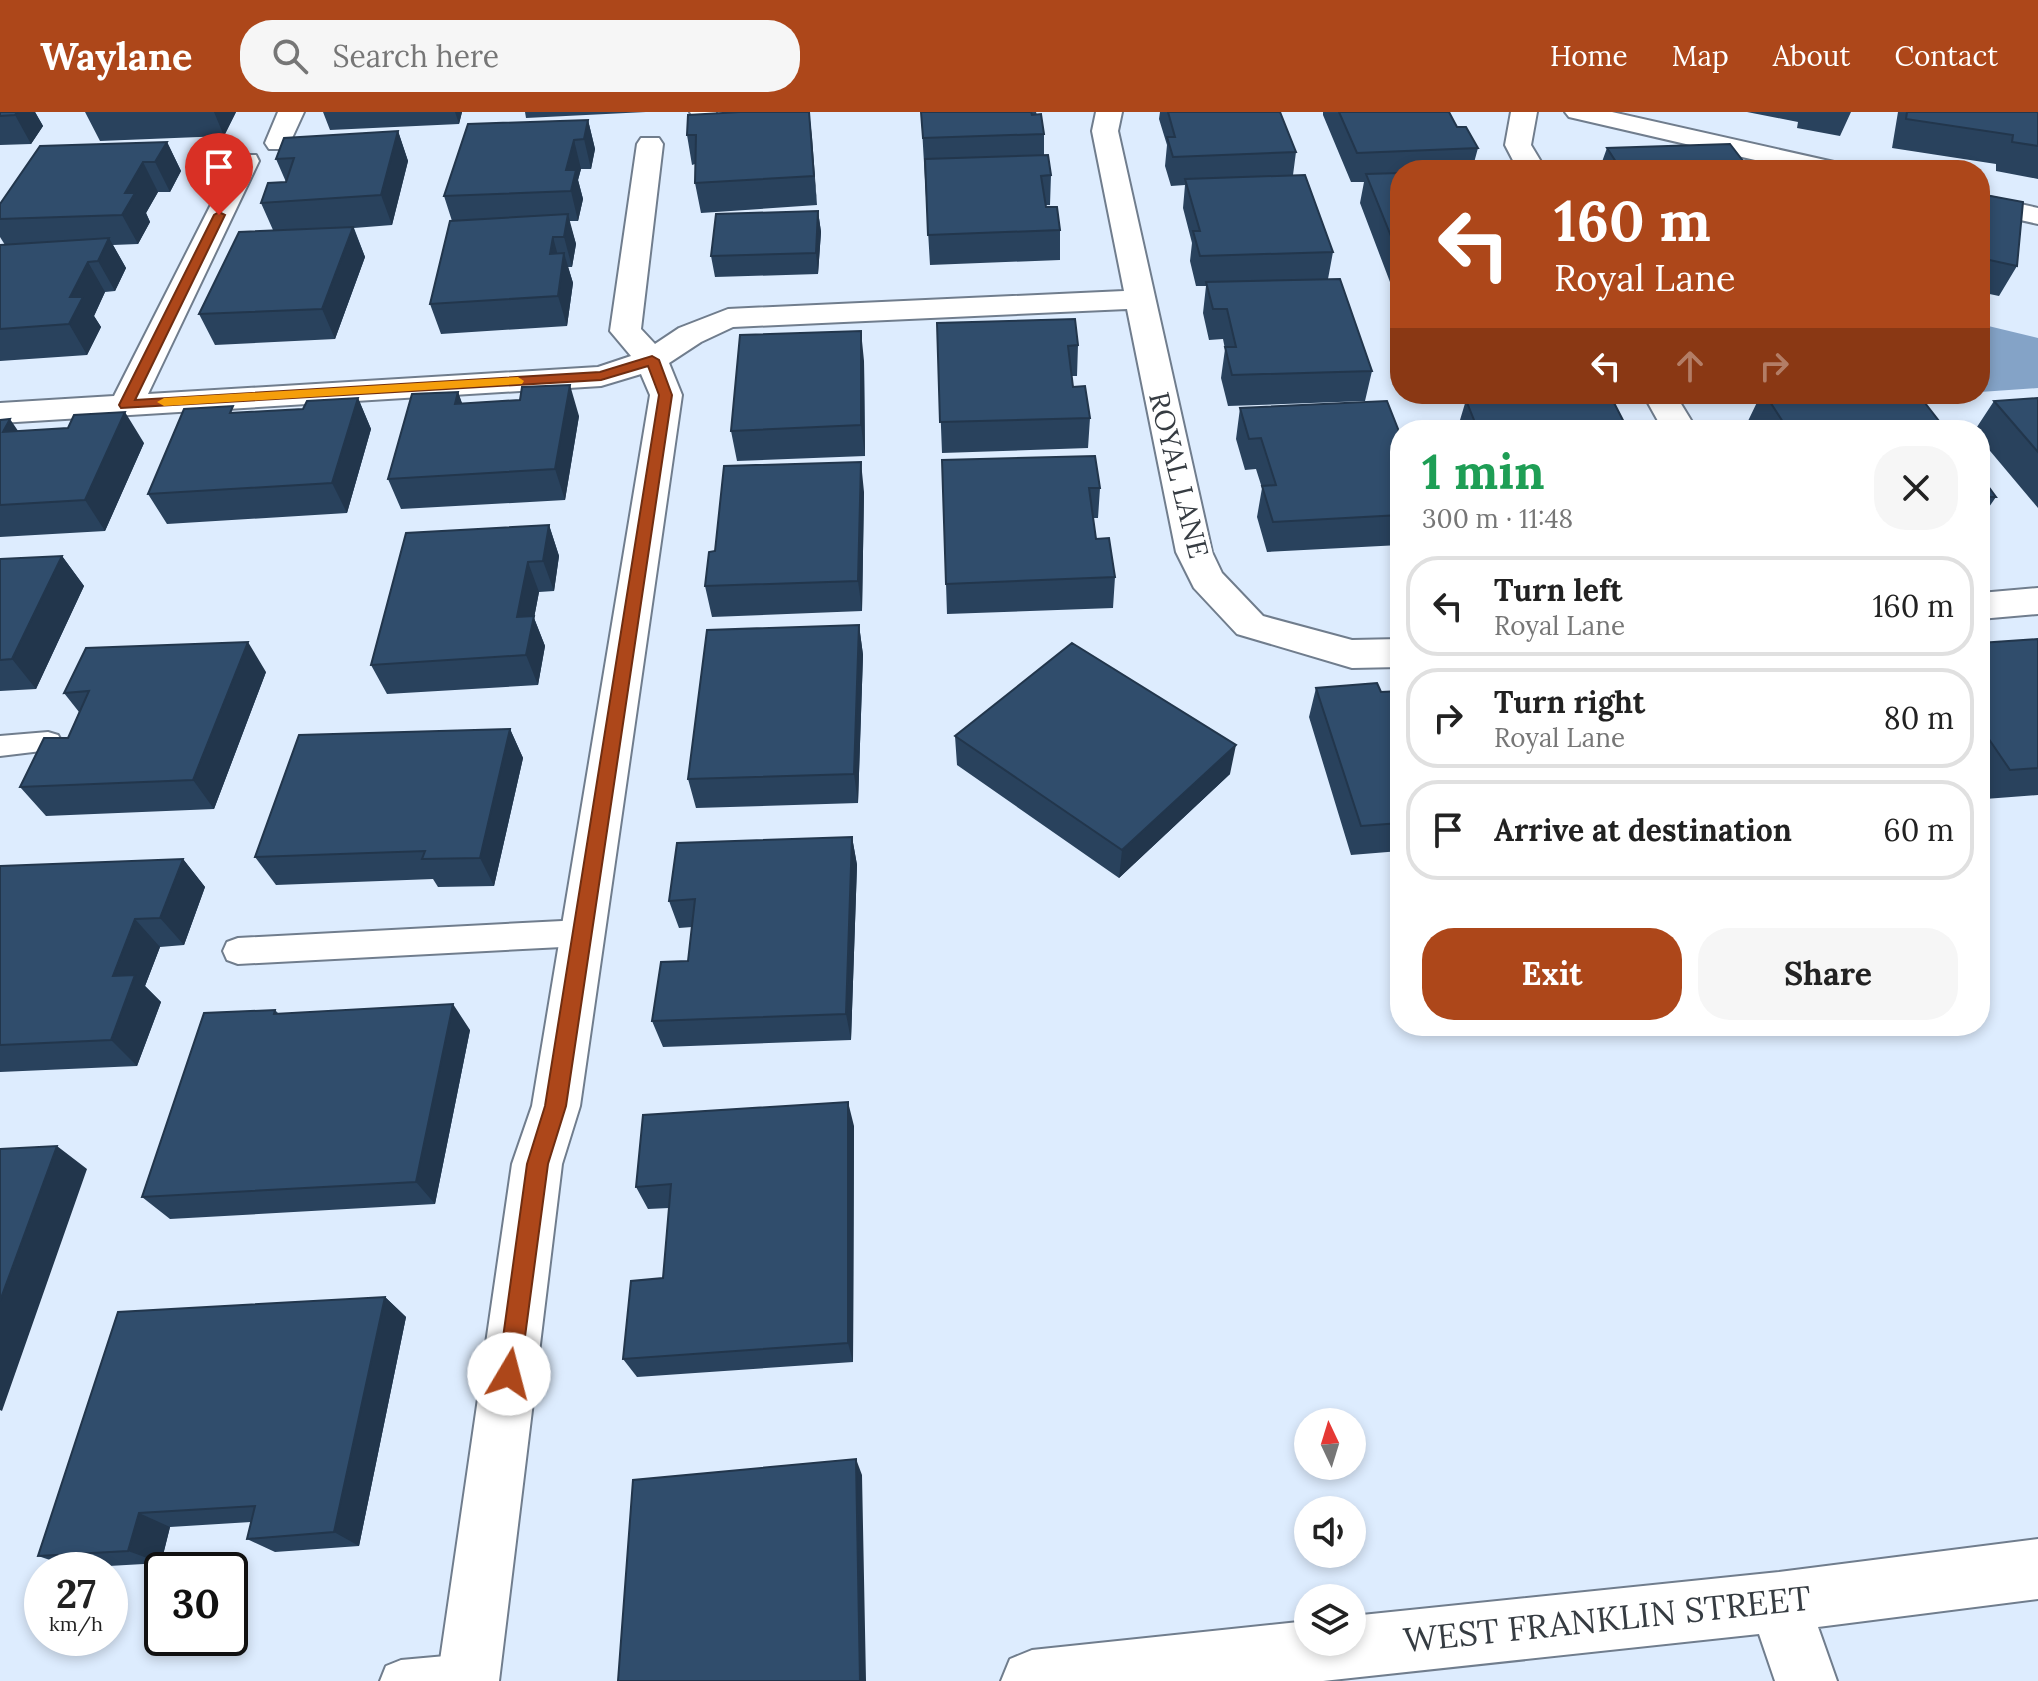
<!DOCTYPE html>
<html lang="en">
<head>
<meta charset="utf-8">
<style>
	:root { --surface:#fff; --page:#f6f6f6; --text:#222; --muted:#767676; --line:#e0e0e0; --accent:#ad471a }
	body { margin:0; font-family:Lora,serif; background:var(--page); color:var(--text); height:100vh; display:flex; flex-direction:column; font-size:30px; white-space:nowrap }
	* { box-sizing:border-box; margin:0 }
	p { font-size:26px; color:var(--muted) }
	.icon { flex:none; width:44px; height:44px; fill:none; stroke:currentColor; stroke-width:2; stroke-linecap:round; stroke-linejoin:round }
	.map { position:relative; flex:1; overflow:hidden }
	.side { position:absolute; left:1390px; top:308px; width:600px; height:616px; display:flex; flex-direction:column; background:var(--surface); border-radius:32px; box-shadow:0 4px 12px #0003 }
	.side>* { flex:none }
	.banner { position:absolute; left:1390px; top:48px; width:600px; height:244px; border-radius:32px; box-shadow:0 4px 12px #0003; background:#ad471a; color:#fff; overflow:hidden }
	.needle { width:52px; rotate:356deg }
	.fabs { position:absolute; left:1294px; top:1296px; display:grid; gap:16px }
	.fabs a { display:grid; place-items:center; width:72px; height:72px; border-radius:50%; background:var(--surface); box-shadow:0 4px 12px #0003; font-size:40px }
	.speed { position:absolute; left:24px; top:1440px; display:flex; gap:16px; font-size:40px; font-weight:700; text-align:center }
	.speed>* { display:grid; place-content:center; width:104px; height:104px; border-radius:50%; background:var(--surface); box-shadow:0 4px 12px #0003; line-height:1 }
	.speed small { font-size:20px; font-weight:400 }
	.speed .limit { border:4px solid #111; border-radius:12px; background:#fff; color:#111 }
	.pin { position:absolute; display:grid; place-items:center; width:68px; height:68px; color:#fff; margin:-82px -34px; border-radius:50% 50% 50% 0; rotate:-45deg; box-shadow:0 0 8px #0007 }
	.pin .icon { rotate:45deg }
	.me { position:absolute; width:88px; margin:-44px; rotate:8deg; stroke-linejoin:round; filter:drop-shadow(0 0 6px #0008) }
	.turn { display:flex; align-items:center; gap:28px; height:168px; padding:0 32px; font-size:36px }
	.turn .icon { width:104px; height:104px; stroke-width:2.5 }
	.turn b { display:block; font-size:56px; line-height:68px }
	.lanes { display:flex; align-items:center; height:76px; padding:0 32px; background:#0003; justify-content:center; gap:40px; direction:ltr }
	.lanes .off { opacity:.35 }
	.round { display:grid; place-items:center; flex:none; width:84px; height:84px; border-radius:32px; background:var(--page) }
	.headline { display:flex; align-items:center; justify-content:space-between; height:136px; padding:0 32px }
	h1 { font-size:48px; font-weight:800; line-height:60px; color:#1e9e55 }
	.action { display:flex; gap:16px; margin-top:auto; padding:16px 32px }
	.action a { flex:1; height:92px; border-radius:32px; background:var(--accent); color:#fff; font-size:32px; font-weight:800; line-height:92px; text-align:center }
	.action a+a { background:var(--page); color:var(--text) }
	ul { padding:0; list-style:none }
	li { display:flex; align-items:center; gap:24px; height:100px; margin:0 16px 12px; padding:0 16px; border:4px solid var(--line); border-radius:32px }
	li div { flex:1 }
	li b { display:block; font-size:30px }
	li em { font-style:normal }
	header { display:flex; align-items:center; gap:48px; box-sizing:border-box; height:112px; padding:0 40px; background:var(--accent); color:#fff }
	header strong { font-size:38px }
	nav { display:flex; gap:44px; margin-inline-start:auto; font-size:28px }
	.search { width:560px; height:72px; background:var(--page); display:flex; align-items:center; gap:20px; box-sizing:border-box; padding:0 28px; border-radius:32px; color:var(--muted); font-size:30px }
	.map>svg:first-child { display:block }
	.water { fill:#84a3c7 }
	.lines { fill:none; stroke-linecap:round; stroke-linejoin:round }
	.service-casing { stroke:#707d8d; stroke-width:4 }
	.minor-casing { stroke:#707d8d; stroke-width:4 }
	.service { fill:#fff; fill-rule:evenodd }
	.minor { fill:#fff; fill-rule:evenodd }
	.wall { fill:#29425d }
	.shaded-wall { fill:#22364c }
	.building { fill:#304d6c; stroke:#22364c; stroke-width:2 }
	.route { fill:#ad471a; stroke:#702e11; stroke-width:2 }
	.slow { fill:#f59e0b }
	.labels { text-anchor:middle; stroke-width:8; stroke-linejoin:round; paint-order:stroke }
	.street-label { font-size:28px; fill:#363c42; stroke:#fff }
	.near-street-label { font-size:34px; fill:#363c42; stroke:#fff }
</style>
</head>
<body>
<header>
<strong>Waylane</strong>
<div class="search"><svg class="icon" aria-label="search" viewBox="0 0 24 24"><circle cx="10" cy="10" r="6"/><path d="M15 15l6 6"/></svg>Search here</div>
<nav><a>Home</a><a>Map</a><a>About</a><a>Contact</a></nav>
</header>
<div class="map">
<svg width="2038" height="1569" viewBox="0 0 2038 1569">
	<rect width="100%" height="100%" fill="#ddecfe"/>
	<path class="water" d="M1980 212 2038 226V276L1980 280Z"/>
	<g class="lines">
		<g class="service-casing">
			<path id="service" d="M48 620 58 623 62 630 58 637 0 644V624Z
				M582 808 593 812 597 821 593 830 582 834 238 852 227 848 223 839 227 830 238 826Z
				M468 1542 483 1548 489 1563 487 1569H380L386 1554 401 1548Z"/>
		</g>
		<g class="minor-casing">
			<path id="minor" d="M278 0H304L287 37H269L265 31Z
				M690 0H716V2L703 10 694 7Z
				M1096 0H1122L1118 19 1212 440 1222 461 1263 504 1352 528 1400 527V555L1352 556 1237 522 1194 476 1176 440 1127 197 733 215 701 230 669 251 682 283 580 994 562 1052 499 1569H437L512 1052 532 994 650 283 641 262 601 274 0 311V291L114 284 233 49 236 43H256L259 49 148 282 598 255 631 244 610 219 637 32 641 26H659L663 32 641 217 655 232 679 216 728 197 1124 179 1092 19Z
				M1511 0H1537L1531 33 1546 58H1518L1505 33Z
				M1565 0H1612L1834 50 1844 52 1848 58H1798L1569 5Z
				M1980 83 2038 96V112L1980 99Z
				M1643 282H1675L1697 318H1663Z
				M2038 476V502L1980 507V481Z
				M2038 1427V1487L1818 1515 1837 1569H1775L1759 1522 1323 1569H1001L1010 1547 1032 1538 1308 1509V1530H1352V1504L1779 1460Z"/>
		</g>
		<use href="#service" class="service"/>
		<use href="#minor" class="minor"/>
	</g>
	<path class="wall" d="M0 0H35L43 14 31 32 0 33Z
		M85 0H236L224 24 100 29Z
		M323 0H462L459 12 330 18Z
		M525 0H646L526 6Z
		M809 0 817 93 701 101 695 71V52L692 53 687 23Z
		M921 0H1036L1044 22V43L1051 63 1050 93H1045L1046 95 1060 118V148L930 153Z
		M1160 0H1280L1296 40 1293 63 1333 140 1328 167 1372 259 1365 289 1228 294 1221 266 1225 237 1223 227 1209 228 1203 201 1206 174H1196L1190 149 1192 131 1183 96 1185 73 1171 74 1165 54 1167 33 1159 7Z
		M1323 0H1450V2L1457 15 1478 36 1472 58H1400V169L1390 170 1360 91 1364 70H1351L1323 3Z
		M1747 0H1851L1840 24 1797 16 1798 10Z
		M1898 0H2038V67L1996 59V52L1892 36Z
		M588 8 595 37 591 57H581L578 68 583 87 578 109H569L576 132 572 155H568L573 171 567 214 441 222 430 192 452 109 444 84Z
		M398 19 408 49 392 113 354 116 365 145 335 227 215 233 199 202 273 118 261 91 286 70 276 47Z
		M167 30 181 59 170 80H158L146 101 150 110 138 132 113 133 126 156 115 179 105 180 94 204 101 215 87 243 0 249V133H5L0 125V92Z
		M1607 36 1750 58H1599Z
		M1980 82 2017 154 1999 184 1980 180Z
		M818 99 821 120 818 162 715 165 711 144Z
		M937 211 1078 233 1077 264H1072L1073 275 1090 306 1088 336 942 341Z
		M864 249 865 344 737 349 731 319Z
		M458 280 462 292 520 288 579 304 565 388 401 397 388 367Z
		M1440 282H1582L1442 288Z
		M1761 282H1918L1946 318H1753L1748 309Z
		M358 286 371 317 347 401 167 412 148 382 236 301 303 297Z
		M2038 286V396L1980 327V318H1975L1994 289Z
		M1466 288 1627 316 1626 318H1457Z
		M1240 296 1400 322V433L1267 440 1257 405 1262 376 1256 357 1245 358 1236 327Z
		M0 308 18 319 144 331 105 419 0 425Z
		M942 348 1100 376 1098 406H1093L1096 427 1115 465 1113 496 947 502Z
		M1980 363 1996 385 1980 408Z
		M864 380 862 499 712 505 705 474 715 439Z
		M549 413 559 444 554 479 539 480 534 506 545 534 538 573 387 582 371 553Z
		M62 444 84 474 36 577 0 579V447Z
		M859 513 863 543 858 691 696 696 688 667Z
		M2038 527V683L1985 687 1980 680V531Z
		M266 560 214 697 46 704 20 675 68 626 79 600 64 581Z
		M1316 576 1381 580 1400 579V739L1351 743 1309 605Z
		M510 617 523 646 494 774 438 775 433 767 276 773 255 745Z
		M955 624 1230 662 1119 766 957 653Z
		M852 725 857 753 851 928 663 935 652 909 688 849 692 815 679 816 669 789Z
		M183 747 205 775 184 833 160 835 145 874 161 890 137 954 0 960V755Z
		M275 898 278 901 470 918 435 1092 170 1107 142 1085Z
		M854 1014 853 1250 637 1265 623 1247 663 1166 669 1096 648 1097 636 1075Z
		M385 1185 406 1205 359 1434 275 1440 247 1427 251 1410 170 1415 161 1451 74 1456 38 1444Z"/>
	<path class="shaded-wall" d="M15 0H35L43 14 31 32 15 3Z
		M214 0H236L224 24Z
		M455 0H462L459 12Z
		M809 0 812 25 817 93 814 64Z
		M588 8 595 37 591 57 584 27Z
		M398 19 408 49 392 113 381 83Z
		M574 28 581 57 578 68 583 87 578 109 566 58Z
		M167 30 181 59 170 80 155 50Z
		M143 50 158 80 146 101 150 110 138 132 122 103 125 81Z
		M818 99 821 120 818 162 816 141Z
		M568 102 576 132 572 155 564 125Z
		M353 115 365 145 335 227 322 197Z
		M553 125 561 155 550 142Z
		M109 126 126 156 115 179 98 149Z
		M564 141 573 171 567 214 558 184Z
		M88 150 105 180 94 204 101 215 87 243 69 212 70 185Z
		M861 219 864 249 865 344 861 313Z
		M570 273 579 304 565 388 555 357Z
		M458 280 469 310 455 292Z
		M358 286 371 317 347 401 332 371Z
		M125 300 144 331 105 419 85 388Z
		M10 307 31 338 3 320Z
		M861 350 864 380 862 499 858 469Z
		M549 413 559 444 554 479 543 449Z
		M62 444 84 474 36 577 12 547Z
		M528 450 539 480 534 506 545 534 538 573 526 543 517 505Z
		M859 513 863 543 858 691 854 662Z
		M248 530 266 560 214 697 193 668Z
		M510 617 523 646 494 774 480 746Z
		M1236 633 1230 662 1119 766 1122 738Z
		M852 725 857 753 851 928 846 902Z
		M183 747 205 775 184 833 160 806Z
		M135 807 160 835 145 874 161 890 137 954 111 928 113 864Z
		M453 892 470 918 435 1092 416 1070Z
		M848 990 854 1014 853 1250 848 1231Z
		M57 1034 87 1057 2 1299 0 1298V1189Z
		M385 1185 406 1205 359 1434 334 1420Z
		M856 1347 862 1363 866 1569H860Z
		M139 1401 170 1415 161 1451 128 1439Z"/>
	<path class="building" d="M0 0H17L15 3 0 4Z
		M740 0H809L814 64 695 71 696 23H687L688 3Z
		M921 0H1031L1032 3 1041 2 1044 22 923 26Z
		M1168 0H1280L1296 40 1173 45 1167 25H1175Z
		M1339 0H1449L1457 15H1466L1478 36 1357 41Z
		M1907 0H2038V34L2012 30 2013 23 1906 7Z
		M588 8 584 27 574 28 566 58H576L571 79 444 84 468 12Z
		M398 19 381 83 261 91 268 71 286 70 294 46 276 47 284 26Z
		M167 30 155 50H143L125 81H135L122 103 0 107V92L40 34Z
		M1730 32 1750 58H1634L1632 55 1620 56 1607 36Z
		M1048 43 1051 63 1041 64 1046 95H1057L1060 118 928 123 925 47Z
		M1400 61V139H1397L1366 62Z
		M1305 63 1333 140 1200 144 1193 119H1200L1185 67Z
		M1980 82 2023 90 2017 154 1980 146Z
		M818 99 816 141 711 144 716 102Z
		M568 102 564 125H553L550 142 564 141 558 184 430 192 450 109Z
		M353 115 322 197 199 202 239 120Z
		M109 126 98 149 88 150 70 185H83L69 212 0 217V133Z
		M1340 167 1372 259 1232 263 1225 235H1236L1227 197H1213L1206 170Z
		M1075 207 1078 233 1068 234 1073 275 1085 274 1090 306 940 310 937 211Z
		M861 219V313L731 319 740 223Z
		M570 273 555 357 388 367 412 282 458 280 455 292 520 288 522 275Z
		M1765 282H1918L1946 318H1803L1797 309 1783 310Z
		M1610 283 1627 316H1615V318H1478L1466 288Z
		M358 286 332 371 148 382 184 297 233 294 230 301 303 297 307 289Z
		M2038 286V340L1994 289Z
		M1387 289 1400 322V403L1273 410 1262 374 1276 373 1261 326 1249 327 1240 296Z
		M125 300 85 388 0 393V308L10 307 3 320 68 316 74 303Z
		M1095 344 1100 376H1089L1096 427 1109 426 1115 465 946 472 942 348Z
		M861 350 858 469 705 474 709 440 715 439 724 354Z
		M1980 363 1996 385H1980Z
		M549 413 543 449 528 450 517 505 534 504 526 543 371 553 406 421Z
		M62 444 12 547 0 548V447Z
		M859 513 854 662 688 667 707 518Z
		M2038 527V656L2010 658 1980 614V531Z
		M248 530 193 668 20 675 44 626H68L89 579 64 581 86 536Z
		M1072 531 1236 633 1122 738 955 624Z
		M1377 571 1381 580 1400 579V711L1361 714 1316 576Z
		M510 617 480 746 422 747 425 739 255 745 299 623Z
		M852 725 846 902 652 909 661 850 688 849 695 787 669 789 677 731Z
		M183 747 160 806 135 807 113 864 135 863 111 928 0 933V754Z
		M453 892 416 1070 142 1085 204 901 275 898 274 902Z
		M848 990V1231L623 1247 631 1169 663 1166 671 1072 636 1075 643 1003Z
		M57 1034 0 1189V1037Z
		M385 1185 334 1420 247 1427 255 1394 139 1401 128 1439 38 1444 118 1200Z
		M856 1347 860 1569H618L633 1368Z"/>
	<path class="route" d="M219 100 225 103 135 288 600 260 652 244 659 248 672 283 566 994 548 1052 520 1262 517 1270 509 1274 501 1270 498 1262 527 1052 545 994 659 283 648 254 601 268 121 296 119 293 214 103Z"/>
	<path class="slow" d="M518 265 524 269 522 272 164 294 157 290 164 286Z"/>
	<g class="labels">
		<g class="street-label">
			<text transform="translate(1179 363) rotate(76)" y="10">ROYAL LANE</text>
		</g>
		<g class="near-street-label">
			<text transform="translate(1607 1507) rotate(-6)" y="12">WEST FRANKLIN STREET</text>
		</g>
	</g>
</svg>
<div class="fabs">
<a><svg class="needle" viewBox="-14 -14 28 28"><path d="M0-13l5 13h-10z" fill="#e53935"/><path d="M0 13l5-13h-10z" fill="#767676"/></svg></a>
<a><svg class="icon" aria-label="sound" viewBox="0 0 24 24"><path d="M4 9h4l5-4v14l-5-4H4zM17 9q2 3 0 6"/></svg></a>
<a><svg class="icon" aria-label="layers" viewBox="0 0 24 24"><path d="M12 4l9 5-9 5-9-5zM3 14l9 5 9-5"/></svg></a>
</div>
<div class="speed"><div>27<small>km/h</small></div><div class="limit">30</div></div>
<div class="pin" style="left:219px;top:103px;background:#d93025"><svg class="icon" aria-label="arrive" viewBox="0 0 24 24"><path d="M6 21V4h12l-3 4 3 4H6"/></svg></div>
<svg class="me" style="left:509px;top:1262px" viewBox="-20 -20 40 40"><circle r="19" fill="#fff"/><path d="M0-13L10 11 0 6-10 11z" fill="#ad471a"/></svg>
<div class="banner">
<div class="turn"><svg class="icon" aria-label="left" viewBox="0 0 24 24"><path d="M17 20v-9H6M10 6l-5 5 5 5"/></svg><div><b>160 m</b>Royal Lane</div></div>
<div class="lanes"><svg class="icon" aria-label="left" viewBox="0 0 24 24"><path d="M17 20v-9H6M10 6l-5 5 5 5"/></svg><svg class="icon off" aria-label="ahead" viewBox="0 0 24 24"><path d="M12 20V5M6 11l6-6 6 6"/></svg><svg class="icon off" aria-label="right" viewBox="0 0 24 24"><path d="M7 20v-9h11M14 6l5 5-5 5"/></svg></div>
</div>
<section class="side">
<div class="headline"><div><h1>1 min</h1><p>300 m · 11:48</p></div><a class="round"><svg class="icon" aria-label="close" viewBox="0 0 24 24"><path d="M6 6l12 12M18 6L6 18"/></svg></a></div>
<ul>
<li><svg class="icon" aria-label="left" viewBox="0 0 24 24"><path d="M17 20v-9H6M10 6l-5 5 5 5"/></svg><div><b>Turn left</b><p>Royal Lane</p></div><em>160 m</em></li>
<li><svg class="icon" aria-label="right" viewBox="0 0 24 24"><path d="M7 20v-9h11M14 6l5 5-5 5"/></svg><div><b>Turn right</b><p>Royal Lane</p></div><em>80 m</em></li>
<li><svg class="icon" aria-label="arrive" viewBox="0 0 24 24"><path d="M6 21V4h12l-3 4 3 4H6"/></svg><div><b>Arrive at destination</b></div><em>60 m</em></li>
</ul>
<div class="action"><a>Exit</a><a>Share</a></div>
</section>
</div>
</body>
</html>
